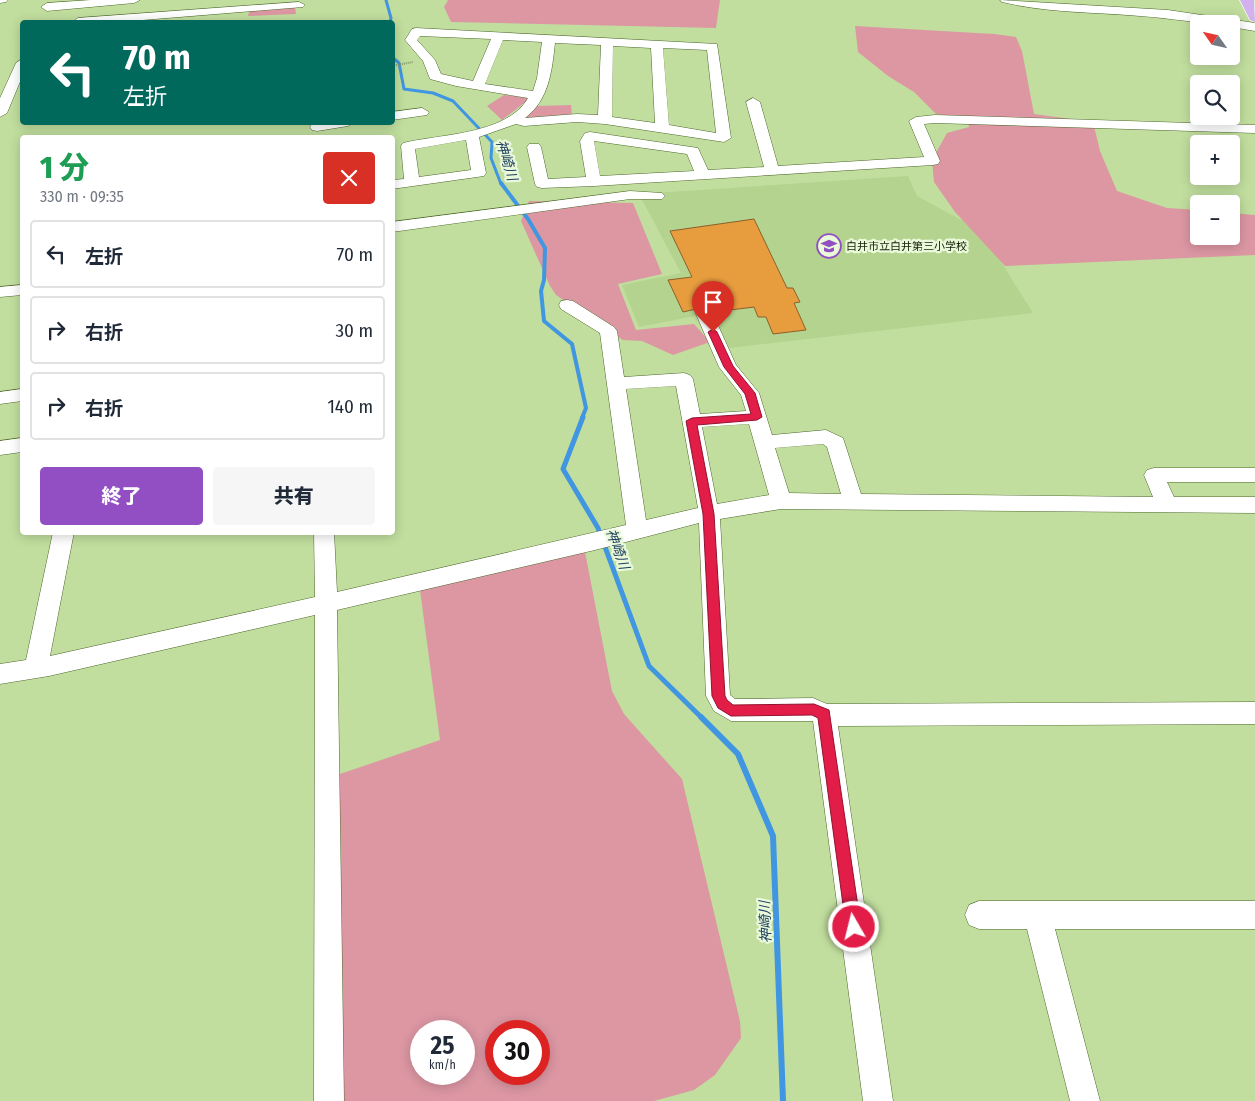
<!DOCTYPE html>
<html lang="ja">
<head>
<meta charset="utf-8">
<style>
	:root { --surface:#fff; --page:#f6f6f7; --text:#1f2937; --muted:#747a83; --line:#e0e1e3; --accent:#924ec3 }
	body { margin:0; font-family:"Fira Sans Condensed","Noto Sans JP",sans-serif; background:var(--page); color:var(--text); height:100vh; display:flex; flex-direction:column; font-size:19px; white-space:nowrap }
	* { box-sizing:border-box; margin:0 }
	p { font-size:16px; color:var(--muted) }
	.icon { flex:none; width:28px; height:28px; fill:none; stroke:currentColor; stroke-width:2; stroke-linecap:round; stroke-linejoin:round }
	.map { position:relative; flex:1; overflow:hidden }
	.sheet { position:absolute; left:20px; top:135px; width:375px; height:400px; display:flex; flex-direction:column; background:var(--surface); border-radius:5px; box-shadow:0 2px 12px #0003 }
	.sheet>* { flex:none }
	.hud { position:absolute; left:20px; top:20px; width:375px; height:105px; border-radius:5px; box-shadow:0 2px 12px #0003; background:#00695c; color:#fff; overflow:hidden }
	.needle { width:32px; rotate:304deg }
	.tools { position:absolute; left:1190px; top:15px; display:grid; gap:10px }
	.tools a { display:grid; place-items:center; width:50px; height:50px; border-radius:5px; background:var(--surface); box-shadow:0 2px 12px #0003; font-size:25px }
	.speed { position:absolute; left:410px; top:1020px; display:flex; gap:10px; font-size:25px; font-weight:700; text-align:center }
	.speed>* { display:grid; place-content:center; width:65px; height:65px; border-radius:50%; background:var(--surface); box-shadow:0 2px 12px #0003; line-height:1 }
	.speed small { font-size:12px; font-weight:400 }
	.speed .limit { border:8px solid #d22; background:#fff; color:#111 }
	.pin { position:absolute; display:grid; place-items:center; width:42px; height:42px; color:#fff; margin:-51px -21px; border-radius:50% 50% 50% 0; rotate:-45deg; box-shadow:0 0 5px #0007 }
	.pin .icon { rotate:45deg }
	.me { position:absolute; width:55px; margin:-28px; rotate:352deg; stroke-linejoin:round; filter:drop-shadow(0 0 4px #0008) }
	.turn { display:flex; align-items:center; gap:18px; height:105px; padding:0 20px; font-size:22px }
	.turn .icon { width:65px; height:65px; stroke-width:2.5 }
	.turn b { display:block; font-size:35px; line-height:42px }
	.round { display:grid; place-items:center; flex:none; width:52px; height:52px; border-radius:5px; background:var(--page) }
	.overview { display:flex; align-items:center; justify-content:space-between; height:85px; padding:0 20px }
	h1 { font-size:30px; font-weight:800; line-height:38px; color:#1e9e55 }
	.action { display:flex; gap:10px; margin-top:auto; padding:10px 20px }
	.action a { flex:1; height:58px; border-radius:5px; background:var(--accent); color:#fff; font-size:20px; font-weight:800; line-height:58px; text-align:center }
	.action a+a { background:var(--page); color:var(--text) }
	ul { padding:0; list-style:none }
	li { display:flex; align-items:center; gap:15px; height:68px; margin:0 10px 8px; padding:0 10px; border:2px solid var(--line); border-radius:5px }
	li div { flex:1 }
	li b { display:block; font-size:19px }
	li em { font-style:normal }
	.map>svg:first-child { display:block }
	.built { fill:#b4d38e }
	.green { fill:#dc97a3; fill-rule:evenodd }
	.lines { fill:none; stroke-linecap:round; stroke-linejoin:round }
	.stream-far3 { stroke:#4196e1; stroke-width:3 }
	.stream-far2 { stroke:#4196e1; stroke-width:4 }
	.stream-far1 { stroke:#4196e1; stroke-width:5 }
	.stream { stroke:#4196e1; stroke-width:6 }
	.building { fill:#e79c3e; stroke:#8c602c }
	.minor-casing { stroke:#4e672c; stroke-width:1 }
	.major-casing { stroke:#fff; stroke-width:1 }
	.path { stroke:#829867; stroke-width:2; stroke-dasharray:1 1; stroke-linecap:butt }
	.minor { fill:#fff; fill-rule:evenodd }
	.major { fill:#d2b1ee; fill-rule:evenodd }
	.route { fill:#e11d48; stroke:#92132f }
	.labels { text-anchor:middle; stroke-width:4.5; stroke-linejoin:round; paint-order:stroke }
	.far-poi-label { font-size:11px; fill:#131d05; stroke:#eaf9d9; text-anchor:start }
	.water-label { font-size:14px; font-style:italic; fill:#1e405f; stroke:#eaf9d9 }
</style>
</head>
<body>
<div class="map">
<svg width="1255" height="1101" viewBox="0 0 1255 1101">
	<rect width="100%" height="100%" fill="#c1de9e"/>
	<path class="built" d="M908 176 917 196 961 220 974 219 1033 313 729 348 710 313 639 327 622 285 681 273 639 194Z"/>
	<path class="green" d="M448 0H720L716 28 451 22 444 7Z
		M295 7 296 14 248 16 250 9Z
		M855 26 994 34 1016 37 1022 51 1034 114 1093 122 1100 151 1117 191 1167 208 1199 210V236H1231V213L1255 215V255L1005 266 955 212 934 182 932 160 947 133 969 127 968 118 936 114 914 92 888 76 858 52Z
		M504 95 527 97 528 100 502 120 487 106Z
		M571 105 572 114 526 118 525 115 537 106Z
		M529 201 633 203 662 274 618 284 636 330 694 324 710 342 673 355 642 341 623 340 556 295 550 286 521 221Z
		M585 552 612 691 624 714 682 779 740 1021 741 1038 715 1075 694 1090 654 1101H340L337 775 440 740 420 590ZM421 1031H464V1074H421ZM496 1031H539V1074H496Z"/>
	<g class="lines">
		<path class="stream-far3" d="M386 0 391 18 390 22
			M392 57 399 63 404 89 433 93 453 101 492 142 491 158 501 184"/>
		<path class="stream-far2" d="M501 183 528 219 545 248 544 280 541 291 544 321 572 344 586 408 582 418"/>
		<path class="stream-far1" d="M583 417 563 469 598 528 649 666 702 718"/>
		<path class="stream" d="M701 717 738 754 773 836 783 1101"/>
	</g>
	<path class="building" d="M754 219 787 288H793L800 302 794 303 806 330 773 334 766 317H758L754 307 714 312 710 307H705L683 312 668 280 692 277 670 231Z"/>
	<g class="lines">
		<g class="minor-casing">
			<path id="minor" d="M0 0H8L6 2 0 3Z
				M91 0H140L134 3 47 11 41 7 47 3Z
				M1000 0 1168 10 1255 23V31L1231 27V24C1200 24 1170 18 1140 16 1094 12 1046 13 1002 2Z
				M299 2 305 5 303 7 118 22H72L78 18Z
				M416 28 717 44 731 138 724 142 605 124 577 122 524 126 516 124 479 137 486 173 484 176 392 189V180L404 179 401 146 403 143C439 134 507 135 528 98L456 86 430 79 423 61 405 40 412 29ZM420 36 491 39 473 81 441 74 435 60 417 40ZM503 40 542 42 537 78 533 91 485 84ZM555 43 601 45 598 115 577 114 525 118C549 100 552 71 555 43ZM613 46 651 48 655 123 612 117ZM663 48 707 50 716 133 669 125ZM466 140 471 170 419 177 415 149Z
				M22 59V77L7 113 0 117V98L16 63Z
				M753 98 760 102 778 166 924 157 909 121 916 117 935 115 1255 125V133L935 123 924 124 940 161 938 164 933 165 594 186 542 188 537 187 535 184 527 147 529 144H539L541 147 548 179 586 177 580 141 585 133 590 132 698 148 708 170 764 167 746 102ZM594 141 687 154 694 171 600 176Z
				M422 108 429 112 427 115 392 120V112Z
				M319 122H355L348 126 317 131 312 130 310 127 312 124Z
				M630 191 662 193 665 196 662 199H630L392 232V222Z
				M22 285V295L0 297V287Z
				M567 300 573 301 614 327 617 331 624 377 684 373 690 375 693 379 700 414 746 411 741 395 719 367 696 314 699 310 705 309 711 310 736 365 759 393 772 435 826 430 843 438 861 494 1153 497 1144 475 1147 470 1154 468H1255V482H1167L1174 497H1255V513L781 509 720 519 730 695 735 699 813 698 827 704 1255 702V724L838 726 893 1101H863L813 721H731L714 711 706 696 699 523 595 550 337 610 344 1101H314L315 615 49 676 0 684V664L26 660 53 532H74L50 656 315 597 314 532H334L337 592 626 525 600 333 561 309 559 305 561 301ZM676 386 698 508 646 520 626 389ZM749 424 769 495 717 504 702 427ZM823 444 827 447 841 494 789 493 775 448Z
				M22 389V401L0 404V392Z
				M22 438V452L0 455V441Z
				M979 901H1255V929H1055L1100 1101H1070L1027 929H979L969 925 965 915 969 905Z"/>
		</g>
		<g class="major-casing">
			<path id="major" d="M1240 0H1254L1255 22 1250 20Z"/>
		</g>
		<path class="path" d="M392 66 413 62"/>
		<use href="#minor" class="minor"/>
		<use href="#major" class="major"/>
	</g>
	<path class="route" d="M713 329 717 332 733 366 755 393 762 417 757 420 697 425 714 514 725 696 727 700 733 705 814 704 829 710 861 927 859 932 854 935 848 932 846 927 818 718 812 715 731 716 718 708 712 696 703 514 686 421 692 418 751 414 745 394 724 367 708 332Z"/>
	<defs>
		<g id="school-ring" transform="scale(1.25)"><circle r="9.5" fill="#eaf9d9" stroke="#924ec3" stroke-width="1.5"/><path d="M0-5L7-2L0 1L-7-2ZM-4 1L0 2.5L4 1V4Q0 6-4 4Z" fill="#924ec3"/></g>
	</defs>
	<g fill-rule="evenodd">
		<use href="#school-ring" x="829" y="246"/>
	</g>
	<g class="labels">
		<g class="far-poi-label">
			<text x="846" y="250">白井市立白井第三小学校</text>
		</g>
		<g class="water-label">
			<text transform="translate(507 160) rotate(73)" y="5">神崎川</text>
			<text transform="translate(618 549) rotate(70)" y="5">神崎川</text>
			<text transform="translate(765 922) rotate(-92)" y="5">神崎川</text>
		</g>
	</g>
</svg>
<div class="tools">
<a><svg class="needle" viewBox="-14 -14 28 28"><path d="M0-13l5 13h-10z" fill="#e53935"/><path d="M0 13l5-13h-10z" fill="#747a83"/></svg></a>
<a><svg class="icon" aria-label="search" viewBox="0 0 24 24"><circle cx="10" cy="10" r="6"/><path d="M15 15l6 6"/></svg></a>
<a>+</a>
<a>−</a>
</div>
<div class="speed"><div>25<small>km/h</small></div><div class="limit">30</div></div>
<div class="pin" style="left:713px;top:332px;background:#d93025"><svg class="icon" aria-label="arrive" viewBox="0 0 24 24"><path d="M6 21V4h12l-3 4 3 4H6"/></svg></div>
<svg class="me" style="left:854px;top:927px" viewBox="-20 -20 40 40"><circle r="17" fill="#e11d48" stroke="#fff" stroke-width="3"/><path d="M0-11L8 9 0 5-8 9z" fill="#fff"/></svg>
<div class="hud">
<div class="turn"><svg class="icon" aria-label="left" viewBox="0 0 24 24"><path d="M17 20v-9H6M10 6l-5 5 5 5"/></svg><div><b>70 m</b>左折</div></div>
</div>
<section class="sheet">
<div class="overview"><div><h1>1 分</h1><p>330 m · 09:35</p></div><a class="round" style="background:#d93025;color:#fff"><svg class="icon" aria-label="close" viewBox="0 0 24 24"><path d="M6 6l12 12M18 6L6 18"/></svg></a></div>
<ul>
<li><svg class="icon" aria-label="left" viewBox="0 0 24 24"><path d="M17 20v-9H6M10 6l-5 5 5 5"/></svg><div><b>左折</b></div><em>70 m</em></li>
<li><svg class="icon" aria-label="right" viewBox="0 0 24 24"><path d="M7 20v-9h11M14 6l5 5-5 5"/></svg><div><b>右折</b></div><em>30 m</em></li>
<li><svg class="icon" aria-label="right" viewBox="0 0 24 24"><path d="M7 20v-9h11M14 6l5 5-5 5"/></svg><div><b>右折</b></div><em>140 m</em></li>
</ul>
<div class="action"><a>終了</a><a>共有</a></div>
</section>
</div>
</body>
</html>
